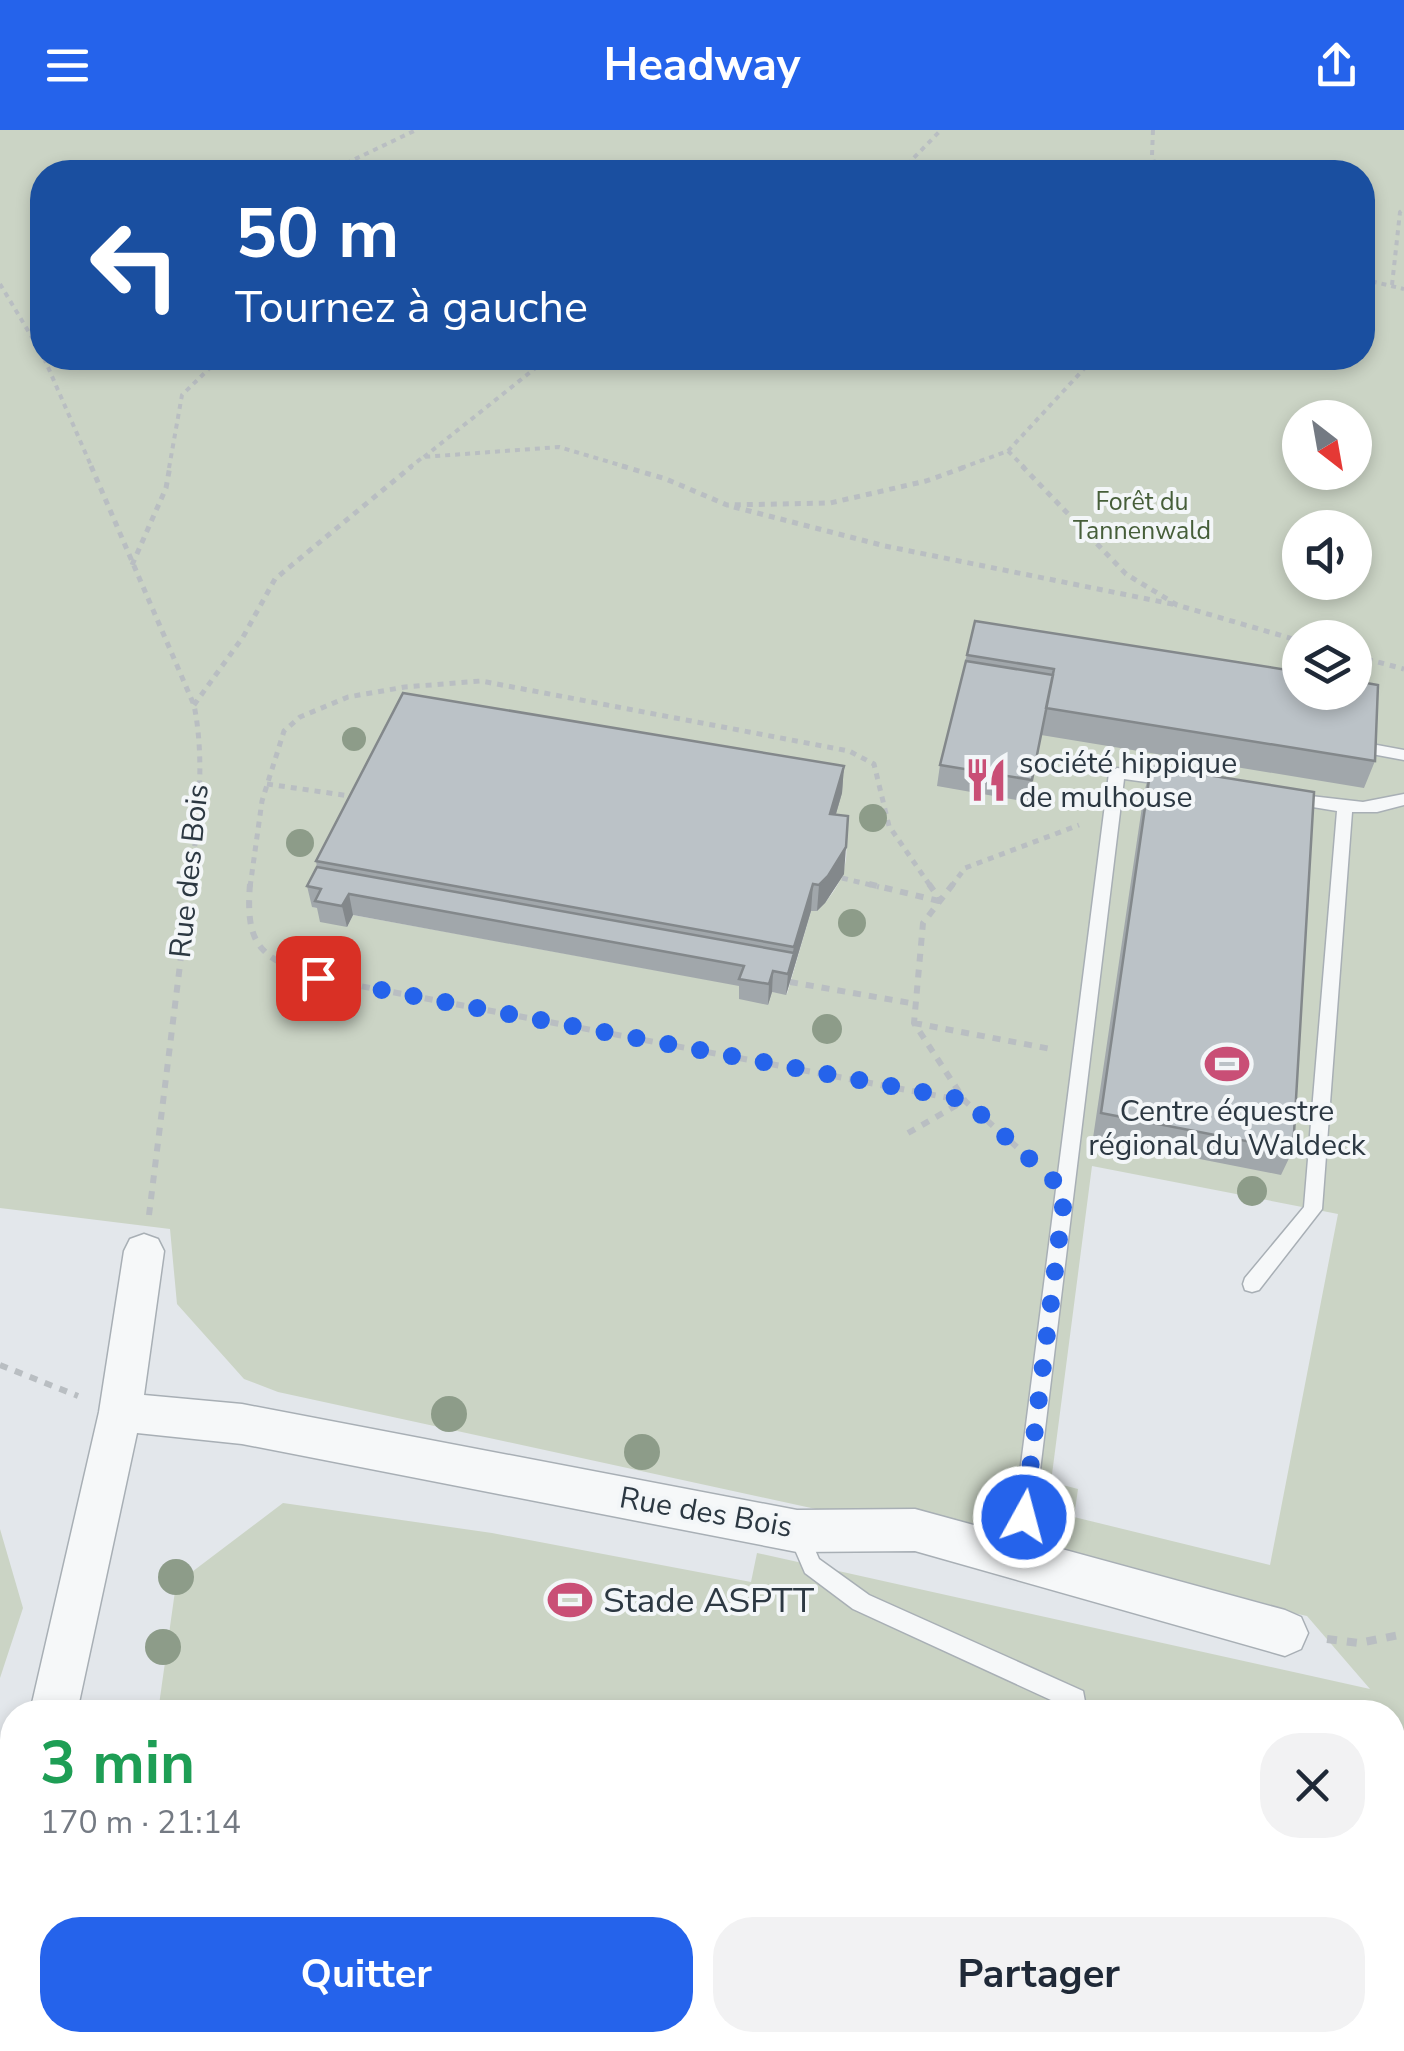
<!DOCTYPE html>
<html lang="fr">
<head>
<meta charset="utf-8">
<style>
	:root { --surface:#fff; --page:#f2f2f3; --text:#1f2937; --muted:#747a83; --accent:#2563eb }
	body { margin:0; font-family:"Nunito Sans",sans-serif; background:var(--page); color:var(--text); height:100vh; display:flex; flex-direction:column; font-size:38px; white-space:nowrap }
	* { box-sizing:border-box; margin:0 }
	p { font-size:32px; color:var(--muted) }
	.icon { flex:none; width:55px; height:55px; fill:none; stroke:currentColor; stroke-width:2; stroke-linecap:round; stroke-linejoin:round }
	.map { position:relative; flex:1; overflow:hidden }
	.panel { position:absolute; left:0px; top:1570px; width:1405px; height:352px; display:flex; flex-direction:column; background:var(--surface); border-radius:40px 40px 0 0; box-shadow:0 5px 15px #0003 }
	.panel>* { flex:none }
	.guide { position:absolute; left:30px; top:30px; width:1345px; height:210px; border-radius:40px; box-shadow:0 5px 15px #0003; background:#1a4fa0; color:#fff; overflow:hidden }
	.needle { width:65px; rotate:149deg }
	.controls { position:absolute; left:1282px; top:270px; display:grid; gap:20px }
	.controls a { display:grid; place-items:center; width:90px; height:90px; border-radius:50%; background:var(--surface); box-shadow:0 5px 15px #0003; font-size:50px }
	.pin { position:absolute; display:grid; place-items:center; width:85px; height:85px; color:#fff; margin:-42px; border-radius:20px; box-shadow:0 5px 15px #0006 }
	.me { position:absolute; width:110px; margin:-55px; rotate:7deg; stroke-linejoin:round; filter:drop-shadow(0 0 8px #0008) }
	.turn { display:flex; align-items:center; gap:35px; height:210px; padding:0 40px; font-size:45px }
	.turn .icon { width:130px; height:130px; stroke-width:2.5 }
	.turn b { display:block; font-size:70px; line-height:85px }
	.round { display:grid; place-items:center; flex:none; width:105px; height:105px; border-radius:40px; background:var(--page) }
	.summary { display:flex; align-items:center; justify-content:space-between; height:170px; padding:0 40px }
	h1 { font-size:60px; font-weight:700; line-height:75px; color:#1e9e55 }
	.primary-button { display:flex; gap:20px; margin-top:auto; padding:20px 40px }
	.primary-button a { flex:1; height:115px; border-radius:40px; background:var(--accent); color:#fff; font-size:40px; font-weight:700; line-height:115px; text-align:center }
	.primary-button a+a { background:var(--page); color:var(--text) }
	header { display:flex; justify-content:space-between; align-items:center; height:130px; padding:0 40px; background:var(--accent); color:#fff; font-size:45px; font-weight:700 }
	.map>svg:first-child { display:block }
	.green { fill:#cbd4c5; fill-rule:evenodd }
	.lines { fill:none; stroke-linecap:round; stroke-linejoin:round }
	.lane-casing { stroke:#a8afb5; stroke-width:3 }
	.street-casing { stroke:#a8afb5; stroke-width:3 }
	.path-far3 { stroke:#b9bec2; stroke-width:4; stroke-dasharray:5 5; stroke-linecap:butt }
	.path-far2 { stroke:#b9bec2; stroke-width:5; stroke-dasharray:6 6; stroke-linecap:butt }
	.path-far1 { stroke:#b9bec2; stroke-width:6; stroke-dasharray:8 8; stroke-linecap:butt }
	.path { stroke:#b9bec2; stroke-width:8; stroke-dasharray:10 10; stroke-linecap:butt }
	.lane { fill:#f6f8f9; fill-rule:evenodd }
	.street { fill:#f6f8f9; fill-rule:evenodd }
	.tree { fill:#8d9c89 }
	.wall { fill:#a1a7ab }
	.shaded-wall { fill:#83888b }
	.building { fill:#bbc2c7; stroke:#83888b; stroke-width:2.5 }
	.route { stroke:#2563eb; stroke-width:18; stroke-dasharray:0 32.4 }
	.labels { text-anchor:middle; stroke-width:8; stroke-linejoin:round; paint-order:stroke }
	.far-park-label { font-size:25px; fill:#465e39; stroke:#f3f6f8 }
	.poi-label { font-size:30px; fill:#2c3842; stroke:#f3f6f8; text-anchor:start }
	.street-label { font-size:30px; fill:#2c3842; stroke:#f3f6f8 }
	.near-poi-label { font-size:35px; fill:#2c3842; stroke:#f3f6f8; text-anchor:start }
</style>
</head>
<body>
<header><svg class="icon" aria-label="menu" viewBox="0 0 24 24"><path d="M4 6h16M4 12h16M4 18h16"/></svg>Headway<svg class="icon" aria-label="share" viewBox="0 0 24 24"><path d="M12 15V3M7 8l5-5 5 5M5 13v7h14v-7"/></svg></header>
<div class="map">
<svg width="1404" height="1921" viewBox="0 0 1404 1921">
	<rect width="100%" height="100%" fill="#e3e7eb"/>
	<path class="green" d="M0 0H1404V1921H66L70 1910H1392V1582H158L176 1454 283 1373 492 1403 751 1452 757 1423 1370 1559 1307 1486 278 1262 244 1249 177 1174 170 1099 0 1078ZM42 42H1362V228H42ZM1300 288H1355V342H1300ZM1300 398H1355V452H1300ZM1300 508H1355V562H1300ZM846 713C849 741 836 762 817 781H811L787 864 772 862 768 875 743 856 353 785 347 797 326 780 313 777ZM1092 1036 1338 1084 1270 1435 1074 1387 1078 1359 1051 1352Z
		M0 1399 23 1478 0 1548Z"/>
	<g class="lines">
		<g class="lane-casing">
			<path id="lane" d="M1366 613 1404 620V630L1361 622 1359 618 1361 614Z
				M1117 638 1168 645 1176 650 1168 655 1124 649 1030 1423 1027 1430 1020 1433 1006 1429 1003 1422 1006 1415 1011 1413 1109 643Z
				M1293 664 1363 672 1404 664V675L1377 682H1352L1322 1079 1259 1160 1252 1162 1245 1160 1243 1154 1245 1148 1304 1077 1337 681 1288 673 1285 669 1288 665Z
				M797 1391 804 1394 819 1429 869 1465 1083 1561 1087 1582H1065L1064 1576 853 1479 805 1443 787 1401 790 1394Z
				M1086 1910H1110V1921H1086Z"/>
		</g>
		<g class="street-casing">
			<path id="street" d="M144 1104 158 1109 164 1121 144 1265 242 1274 797 1380 915 1379 1285 1480 1301 1487 1308 1503 1301 1519 1285 1526 915 1421 797 1422 242 1314 137 1303 77 1582H30L99 1282 124 1121 130 1109Z
				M12 1693V1777L0 1782V1698Z"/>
		</g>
		<path class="path-far3" d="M1153 0 1152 25 1157 42
			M328 42 416 0
			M900 42 941 0
			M1362 149 1404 159
			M0 154 42 224
			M1392 155 1400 82 1404 79
			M44 228 92 338
			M1008 321 1025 338
			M424 327 548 228
			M169 338 182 265 220 228
			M409 338 423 327 559 317 630 338
			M961 338 1008 321 1094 228"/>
		<path class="path-far2" d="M91 336 194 575C206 634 197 697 190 757
			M622 336 666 349 727 375 830 373 926 351 968 336
			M1022 336 1126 444 1177 475 1300 511
			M734 377 885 416 1177 475
			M132 435 166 358 170 336
			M1355 526 1404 539
			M194 575 243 507 275 449 412 336
			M267 654 357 667
			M842 748 879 757
			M250 757 262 671 284 601 300 587 348 567 405 557 481 551 849 621 874 634 889 696 931 757
			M951 757 965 738 1079 695"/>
		<path class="path-far1" d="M250 754C245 817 261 828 318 848L965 971
			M869 754 939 771
			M929 754 941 771
			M953 754 923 793 914 893 965 971 1035 1033
			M790 852 916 874
			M914 893 1051 919
			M908 1003 964 971
			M149 1085 190 754
			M0 1235 78 1266"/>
		<path class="path" d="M1327 1509 1359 1513 1404 1504"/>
		<use href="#lane" class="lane"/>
		<use href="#street" class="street"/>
	</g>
	<g class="tree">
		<circle cx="354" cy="609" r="12"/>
		<circle cx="873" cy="688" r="14"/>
		<circle cx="300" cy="713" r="14"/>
		<circle cx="852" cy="793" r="14"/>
		<circle cx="827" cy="899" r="15"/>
		<circle cx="1252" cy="1061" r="15"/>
		<circle cx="449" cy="1284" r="18"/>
		<circle cx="642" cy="1322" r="18"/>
		<circle cx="176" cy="1447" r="18"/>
		<circle cx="163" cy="1517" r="18"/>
	</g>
	<path class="wall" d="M975 491 1375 631 1364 658 1041 605 1028 672 937 656 940 635Z
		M844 636 842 663 836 684 844 744 825 773 817 781H811L786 865 772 862 768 875 739 869V856L353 785 347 797 320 792 317 778 312 777 307 756 317 737 316 731Z
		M1151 636 1293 1020 1281 1045 1093 1008 1144 663Z
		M1131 1910H1388L1389 1921H1131Z"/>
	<path class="shaded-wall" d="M844 636 842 663 828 711 830 684Z
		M846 717 844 744 825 773 817 781 819 755Z
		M813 754 811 781 786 865 788 844 794 817Z
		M349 764 353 785 347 797 342 776Z
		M773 841 772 862 768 875 769 854Z"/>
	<path class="building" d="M975 491 1300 542V562H1355V551L1378 555 1375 631 1046 578 1054 539 967 525Z
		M966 531 1053 545 1032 650 940 635Z
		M403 563 844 636 830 684 848 686 846 717 828 746 819 755 813 754 794 817 316 731Z
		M1151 636 1314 662 1293 1020 1101 983Z
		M317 737 794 823 788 844 773 841 769 854 739 849 744 836 349 764 342 776 315 771 321 759 307 756Z
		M1143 1910H1388L1389 1921H1144Z"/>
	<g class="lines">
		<path class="route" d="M318 848 965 970 1065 1061 1024 1387"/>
	</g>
	<defs>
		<g id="restaurant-bare" transform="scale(3.45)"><path d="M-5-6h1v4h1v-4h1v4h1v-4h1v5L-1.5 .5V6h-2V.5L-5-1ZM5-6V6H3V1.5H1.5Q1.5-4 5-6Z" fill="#c94f76" stroke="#f3f6f8" stroke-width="2.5" paint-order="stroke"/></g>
		<g id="stadium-bare" transform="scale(3.45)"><path d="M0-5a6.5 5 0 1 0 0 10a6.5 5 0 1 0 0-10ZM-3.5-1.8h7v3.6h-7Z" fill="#c94f76" stroke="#f3f6f8" stroke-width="2.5" paint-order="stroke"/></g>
	</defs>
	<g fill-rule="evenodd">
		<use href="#restaurant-bare" x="986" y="650"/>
		<use href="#stadium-bare" x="1227" y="934"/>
		<use href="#stadium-bare" x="570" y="1470"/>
	</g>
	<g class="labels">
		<g class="far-park-label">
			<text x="1142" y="380">Forêt du<tspan x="1142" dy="29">Tannenwald</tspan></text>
		</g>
		<g class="poi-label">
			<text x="1019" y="643">société hippique<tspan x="1019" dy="34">de mulhouse</tspan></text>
			<text x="1227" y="991" text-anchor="middle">Centre équestre<tspan x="1227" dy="34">régional du Waldeck</tspan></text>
		</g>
		<g class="street-label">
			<text transform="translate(189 741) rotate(-84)" y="10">Rue des Bois</text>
			<text transform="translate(706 1382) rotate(10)" y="10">Rue des Bois</text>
		</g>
		<g class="near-poi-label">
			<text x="603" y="1482">Stade ASPTT</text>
		</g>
	</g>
</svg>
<div class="controls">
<a><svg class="needle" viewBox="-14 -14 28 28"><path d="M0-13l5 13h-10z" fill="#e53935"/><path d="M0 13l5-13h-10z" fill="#747a83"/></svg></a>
<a><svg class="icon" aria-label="sound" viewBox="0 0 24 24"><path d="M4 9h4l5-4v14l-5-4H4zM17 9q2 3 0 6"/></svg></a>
<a><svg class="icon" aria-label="layers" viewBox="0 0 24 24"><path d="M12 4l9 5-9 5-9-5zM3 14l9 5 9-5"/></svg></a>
</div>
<div class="pin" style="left:318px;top:848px;background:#d93025"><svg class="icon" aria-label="arrive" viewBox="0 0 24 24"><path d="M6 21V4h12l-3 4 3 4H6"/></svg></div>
<svg class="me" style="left:1024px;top:1387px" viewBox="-20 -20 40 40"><circle r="17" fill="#2563eb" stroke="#fff" stroke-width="3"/><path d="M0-11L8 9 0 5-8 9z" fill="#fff"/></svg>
<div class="guide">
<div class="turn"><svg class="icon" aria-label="left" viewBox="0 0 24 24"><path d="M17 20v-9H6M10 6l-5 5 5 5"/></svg><div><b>50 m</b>Tournez à gauche</div></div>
</div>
<section class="panel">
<div class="summary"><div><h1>3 min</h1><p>170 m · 21:14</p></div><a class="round"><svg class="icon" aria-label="close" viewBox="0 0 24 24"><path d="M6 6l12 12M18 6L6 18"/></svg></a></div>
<div class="primary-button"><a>Quitter</a><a>Partager</a></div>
</section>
</div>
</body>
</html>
